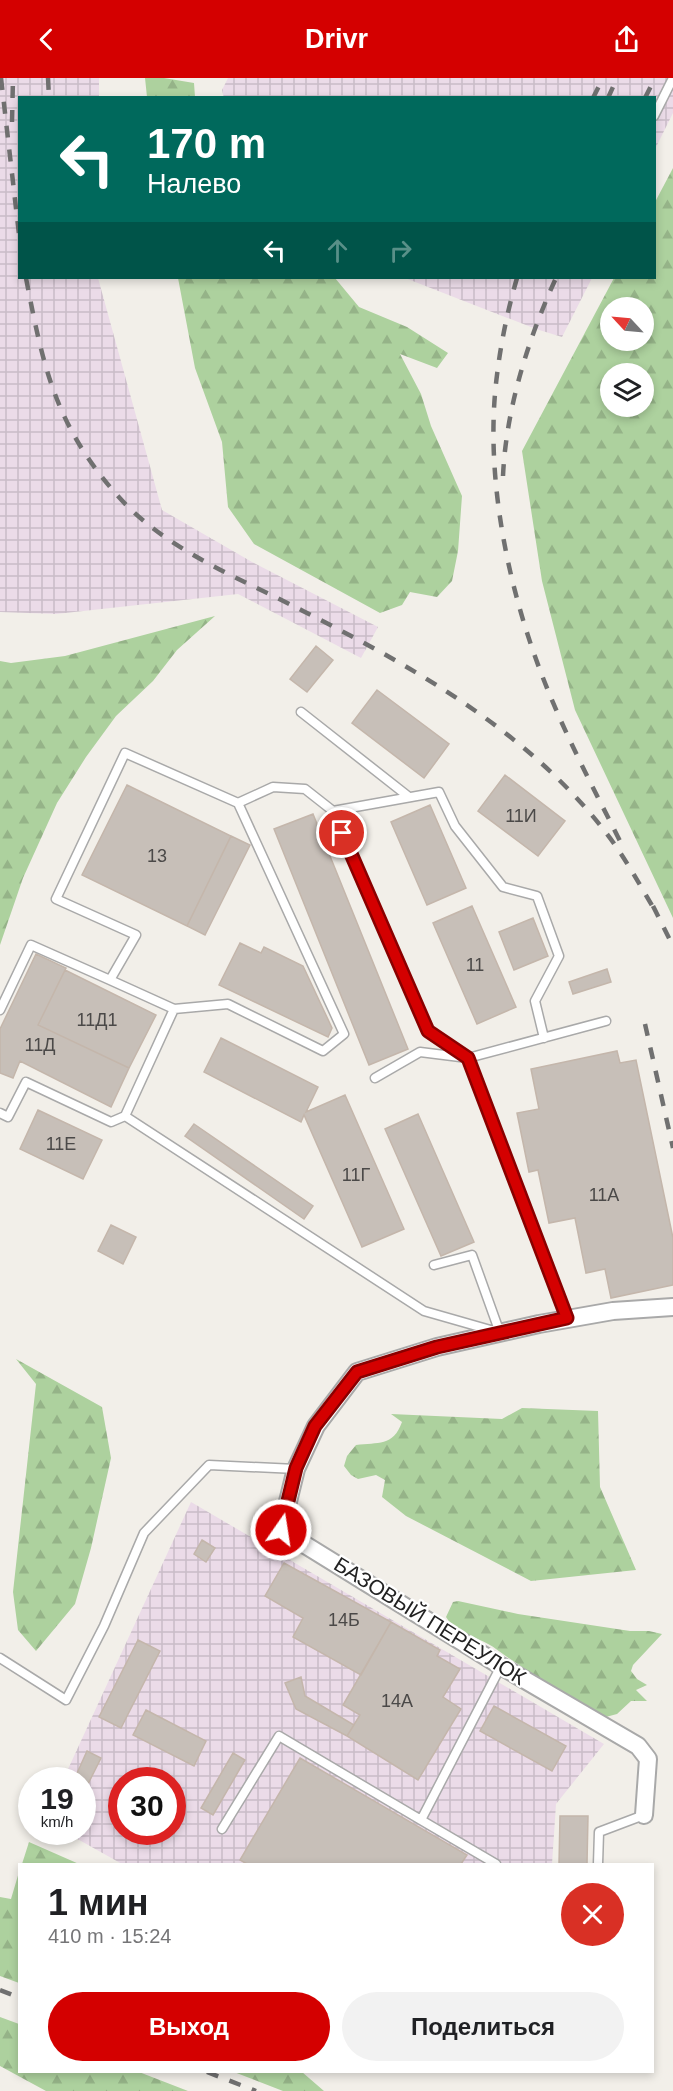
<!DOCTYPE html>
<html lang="ru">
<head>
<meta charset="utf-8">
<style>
	:root { --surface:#fff; --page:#f2f2f2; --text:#202124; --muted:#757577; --accent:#d40000 }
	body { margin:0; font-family:Helvetica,sans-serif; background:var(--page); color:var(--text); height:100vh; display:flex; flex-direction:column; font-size:22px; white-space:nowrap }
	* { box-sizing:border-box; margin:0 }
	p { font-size:20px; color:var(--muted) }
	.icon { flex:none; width:33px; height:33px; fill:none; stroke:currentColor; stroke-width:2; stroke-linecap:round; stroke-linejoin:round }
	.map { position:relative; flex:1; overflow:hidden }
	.panel { position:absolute; left:18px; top:1785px; width:636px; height:210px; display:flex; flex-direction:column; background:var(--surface); border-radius:0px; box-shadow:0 3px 9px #0003 }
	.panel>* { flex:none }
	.hud { position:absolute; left:18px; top:18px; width:638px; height:183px; border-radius:0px; box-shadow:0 3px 9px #0003; background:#00695c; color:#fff; overflow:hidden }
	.needle { width:39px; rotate:296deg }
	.fabs { position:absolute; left:600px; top:219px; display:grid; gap:12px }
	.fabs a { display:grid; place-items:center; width:54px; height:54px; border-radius:50%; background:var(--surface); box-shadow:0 3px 9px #0003; font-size:30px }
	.speed { position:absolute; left:18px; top:1689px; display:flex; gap:12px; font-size:30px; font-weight:700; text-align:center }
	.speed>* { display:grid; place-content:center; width:78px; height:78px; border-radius:50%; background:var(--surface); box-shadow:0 3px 9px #0003; line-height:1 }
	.speed small { font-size:15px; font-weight:400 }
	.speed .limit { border:9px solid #d22; background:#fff; color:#111 }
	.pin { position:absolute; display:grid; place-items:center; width:51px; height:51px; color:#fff; margin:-26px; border:3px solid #fff; border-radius:50%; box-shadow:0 2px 6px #0007 }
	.me { position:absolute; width:66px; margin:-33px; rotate:13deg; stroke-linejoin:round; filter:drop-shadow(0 0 4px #0008) }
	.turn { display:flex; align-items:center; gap:21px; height:126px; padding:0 30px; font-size:27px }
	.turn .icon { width:78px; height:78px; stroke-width:2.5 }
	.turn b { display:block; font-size:42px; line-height:51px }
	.lanes { display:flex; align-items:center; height:57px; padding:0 30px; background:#0003; justify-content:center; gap:30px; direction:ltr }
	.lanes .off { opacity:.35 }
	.round { display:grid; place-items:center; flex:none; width:63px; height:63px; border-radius:32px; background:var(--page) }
	.summary { display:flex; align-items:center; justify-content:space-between; height:102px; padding:0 30px }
	h1 { font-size:36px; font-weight:600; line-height:45px }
	.action { display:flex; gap:12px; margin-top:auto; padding:12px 30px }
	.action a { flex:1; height:69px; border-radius:36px; background:var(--accent); color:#fff; font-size:24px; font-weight:600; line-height:69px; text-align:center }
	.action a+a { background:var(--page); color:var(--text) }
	header { display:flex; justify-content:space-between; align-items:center; height:78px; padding:0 30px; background:var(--accent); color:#fff; font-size:27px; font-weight:600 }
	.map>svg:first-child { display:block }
	.industrial { fill:url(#industrial-grid); fill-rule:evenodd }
	.forest { fill:url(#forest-firs); fill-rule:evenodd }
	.building { fill:#c7bfb8; stroke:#c4b6ab; stroke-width:1.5 }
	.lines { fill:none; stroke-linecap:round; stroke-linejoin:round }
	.lane-casing { stroke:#a9a9a9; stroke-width:11 }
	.street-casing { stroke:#a9a9a9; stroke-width:20 }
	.lane { stroke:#fff; stroke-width:8 }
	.street { stroke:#fff; stroke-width:16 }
	.rail { stroke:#707070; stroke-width:4.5; stroke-dasharray:12 12; stroke-linecap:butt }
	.route-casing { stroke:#8a0000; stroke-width:15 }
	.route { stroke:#d40000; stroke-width:10 }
	.labels { text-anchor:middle; stroke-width:4.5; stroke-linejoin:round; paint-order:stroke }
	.number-label { font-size:18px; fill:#4b4948 }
	.street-label { font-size:21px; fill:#222; stroke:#fff }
</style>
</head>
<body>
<header><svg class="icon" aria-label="back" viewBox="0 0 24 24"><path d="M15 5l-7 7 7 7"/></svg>Drivr<svg class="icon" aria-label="share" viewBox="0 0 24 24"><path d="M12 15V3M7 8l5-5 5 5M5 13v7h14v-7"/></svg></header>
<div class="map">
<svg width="673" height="2013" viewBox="0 0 673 2013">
	<defs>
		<pattern id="industrial-grid" width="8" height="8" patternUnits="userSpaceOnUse" patternTransform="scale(1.5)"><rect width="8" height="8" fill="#ebdbe8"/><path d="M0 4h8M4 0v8" fill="none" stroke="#c9bcc7"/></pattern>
		<pattern id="forest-firs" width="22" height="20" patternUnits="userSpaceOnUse" patternTransform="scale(1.5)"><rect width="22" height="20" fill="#add19e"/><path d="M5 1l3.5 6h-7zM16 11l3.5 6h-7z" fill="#95b388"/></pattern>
	</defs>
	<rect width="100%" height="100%" fill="#f2efe9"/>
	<path class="industrial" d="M0 0H99V19L20 20V200H98L162 432 252 484 378 549 361 580 238 516 56 536 0 534Z
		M228 0H673V35L654 73V20H224L222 12Z
		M405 200H592L562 259 536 251Z
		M191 1424 604 1666 556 1726 552 1786H122L65 1754H82V1702H63ZM122 1702H172V1754H122Z"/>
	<path class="forest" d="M145 0H164L194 5 195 19H147Z
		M673 90V840L575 632 542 503 522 373 614 200H654V126ZM610 230H644V262H610ZM610 296H644V328H610Z
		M178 200H335L359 229 407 249 448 275 437 290 400 276 421 316 431 348 462 418 458 473 452 503 437 519 410 514 402 527 380 535 254 466 228 429 222 364 195 290Z
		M215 538 177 572 153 603 116 638 86 679 57 725 23 800 0 867V583L11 585 65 578Z
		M16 1281 102 1329 111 1380 91 1470 75 1526 36 1573 18 1552 13 1514 36 1306Z
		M522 1330 598 1333 600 1409 636 1492 531 1503 406 1438 382 1419 385 1402 376 1397 358 1401 351 1397 344 1388 347 1378 356 1367C378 1364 393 1369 402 1344L391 1336 502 1341Z
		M458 1523 518 1536 630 1553H649L662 1556 633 1587 631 1593 637 1601 647 1607 636 1612 647 1623H631L617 1636 602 1640C566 1617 530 1596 496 1571 481 1559 457 1557 446 1539L453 1524Z
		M29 1764 79 1786H22Z
		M19 1794 20 1905H19L0 1898V1819L11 1821Z
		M0 1939 19 1946 20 1994H139L188 2013H46L0 1988Z
		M234 1994H302L324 2013H283Z"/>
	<path class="building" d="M316 568 333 582 307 614 290 601Z
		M377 612 449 666 424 700 352 645Z
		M505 697 565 743 538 778 478 733Z
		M127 707 231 758 187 848 82 797Z
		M430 727 466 810 427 827 391 744Z
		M313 736 408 971 369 987 274 751Z
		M231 758 250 767 205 857 187 848Z
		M472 828 516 929 477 946 433 845Z
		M533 840 548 878 514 892 499 854Z
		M240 865 261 875 264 869 303 888 332 950 328 959 219 907Z
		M36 876 66 890 38 947 129 990 111 1029 20 983 13 1000 0 995V951Z
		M607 891 611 904 573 916 569 904Z
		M65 892 156 937 129 990 38 947Z
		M221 960 318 1009 306 1034 345 1017 404 1151 362 1169 304 1037 301 1044 204 994Z
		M617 973 620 985 636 982 673 1160V1207L611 1220 605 1191 586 1195 575 1140 549 1145 538 1092 529 1094 517 1035 539 1031 531 991Z
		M38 1032 102 1062 83 1101 20 1071Z
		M418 1036 474 1164 441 1178 385 1051Z
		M194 1046 313 1128 304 1141 185 1058Z
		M111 1147 136 1159 123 1186 98 1173Z
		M202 1462 215 1470 206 1484 194 1476Z
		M284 1485 391 1544 361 1597 293 1559 303 1540 265 1518Z
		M391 1544 440 1572 437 1578 460 1591 443 1619 461 1631 418 1702 347 1658 360 1637 343 1627Z
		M138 1562 160 1573 121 1650 99 1639Z
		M301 1599 305 1618 354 1647 347 1658 296 1631 285 1605Z
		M494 1628 566 1668 552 1693 480 1653Z
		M146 1632 206 1663 194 1688 133 1657Z
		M87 1673 101 1680 82 1718V1702H74Z
		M233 1675 245 1682 213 1737 201 1730Z
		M300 1680 467 1777 461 1786H247L240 1782Z
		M560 1738H588L587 1786H559Z"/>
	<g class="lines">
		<g class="lane-casing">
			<path id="lane" d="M654 38 673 0
				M301 634 409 719
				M238 725 344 956 323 973 228 926 174 931 110 902 136 857 56 821 125 675 238 725 273 709 305 711 333 733
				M174 931 125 1038 424 1233 494 1253
				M0 932 31 867 110 902
				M544 960 535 923 559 878 537 818 503 809 455 748 439 714 333 733 428 953 468 980 567 1240
				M375 1000 420 974 468 980 606 943
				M0 1035 8 1039 26 1004 111 1044 125 1038
				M434 1187 472 1177 500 1255
				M0 1580 66 1622 104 1548 144 1455 209 1387 296 1391
				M421 1742 496 1786
				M222 1751 279 1658 421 1742 501 1588
				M598 1786 599 1754 644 1737"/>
		</g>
		<g class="street-casing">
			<path id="street" d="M644 1737 648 1681 638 1668 501 1588 281 1452 296 1391 316 1348 357 1294 437 1269 539 1246 613 1233 673 1229"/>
		</g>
		<use href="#lane" class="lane"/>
		<use href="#street" class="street"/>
		<path class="rail" d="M1 0 20 165
			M48 0 49 20
			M593 20 603 0
			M608 20 617 0
			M645 20 655 0
			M12 44 13 0
			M26 200C43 288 55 347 117 417 165 472 240 500 303 533 415 590 529 654 607 756 626 781 641 809 657 836
			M517 200C508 231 501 264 497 297 484 397 508 512 545 605 567 661 596 715 623 769
			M503 398C506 331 528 261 556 200
			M653 828 673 868
			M645 946 673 1070
			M0 1912 20 1920
			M207 1994 256 2013"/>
	</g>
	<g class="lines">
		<g class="route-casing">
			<path id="route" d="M281 1452 296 1390 315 1348 357 1294 437 1269 567 1240 468 980 428 953 342 755"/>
		</g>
		<use href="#route" class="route"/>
	</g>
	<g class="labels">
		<g class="number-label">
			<text x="521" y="744">11И</text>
			<text x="157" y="784">13</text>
			<text x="475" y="893">11</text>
			<text x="97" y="948">11Д1</text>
			<text x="40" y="973">11Д</text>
			<text x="61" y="1072">11Е</text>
			<text x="356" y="1103">11Г</text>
			<text x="604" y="1123">11А</text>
			<text x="344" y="1548">14Б</text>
			<text x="397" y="1629">14А</text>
		</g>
		<g class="street-label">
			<text transform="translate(430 1543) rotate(32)" y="7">БАЗОВЫЙ ПЕРЕУЛОК</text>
		</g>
	</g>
</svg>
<div class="fabs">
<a><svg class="needle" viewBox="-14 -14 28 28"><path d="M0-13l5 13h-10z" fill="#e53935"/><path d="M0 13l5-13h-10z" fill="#757577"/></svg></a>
<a><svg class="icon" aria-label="layers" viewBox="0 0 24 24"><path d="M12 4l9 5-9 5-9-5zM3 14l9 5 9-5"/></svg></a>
</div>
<div class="speed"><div>19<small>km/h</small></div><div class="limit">30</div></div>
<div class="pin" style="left:342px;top:755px;background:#d93025"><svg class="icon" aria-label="arrive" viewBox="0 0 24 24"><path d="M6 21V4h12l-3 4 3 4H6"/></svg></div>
<svg class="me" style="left:281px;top:1452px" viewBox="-20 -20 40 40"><circle r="17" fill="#d40000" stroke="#fff" stroke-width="3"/><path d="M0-11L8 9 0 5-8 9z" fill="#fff"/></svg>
<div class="hud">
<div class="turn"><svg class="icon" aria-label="left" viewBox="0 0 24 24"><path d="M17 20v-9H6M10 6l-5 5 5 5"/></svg><div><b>170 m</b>Налево</div></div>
<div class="lanes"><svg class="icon" aria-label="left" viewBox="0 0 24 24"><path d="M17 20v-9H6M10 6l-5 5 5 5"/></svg><svg class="icon off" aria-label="ahead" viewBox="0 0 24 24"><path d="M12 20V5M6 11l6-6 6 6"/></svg><svg class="icon off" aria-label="right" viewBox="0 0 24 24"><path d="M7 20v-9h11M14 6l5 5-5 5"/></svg></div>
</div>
<section class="panel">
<div class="summary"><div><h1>1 мин</h1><p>410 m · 15:24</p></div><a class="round" style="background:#d93025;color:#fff"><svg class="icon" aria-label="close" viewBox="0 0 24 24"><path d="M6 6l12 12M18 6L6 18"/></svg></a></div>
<div class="action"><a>Выход</a><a>Поделиться</a></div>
</section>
</div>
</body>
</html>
